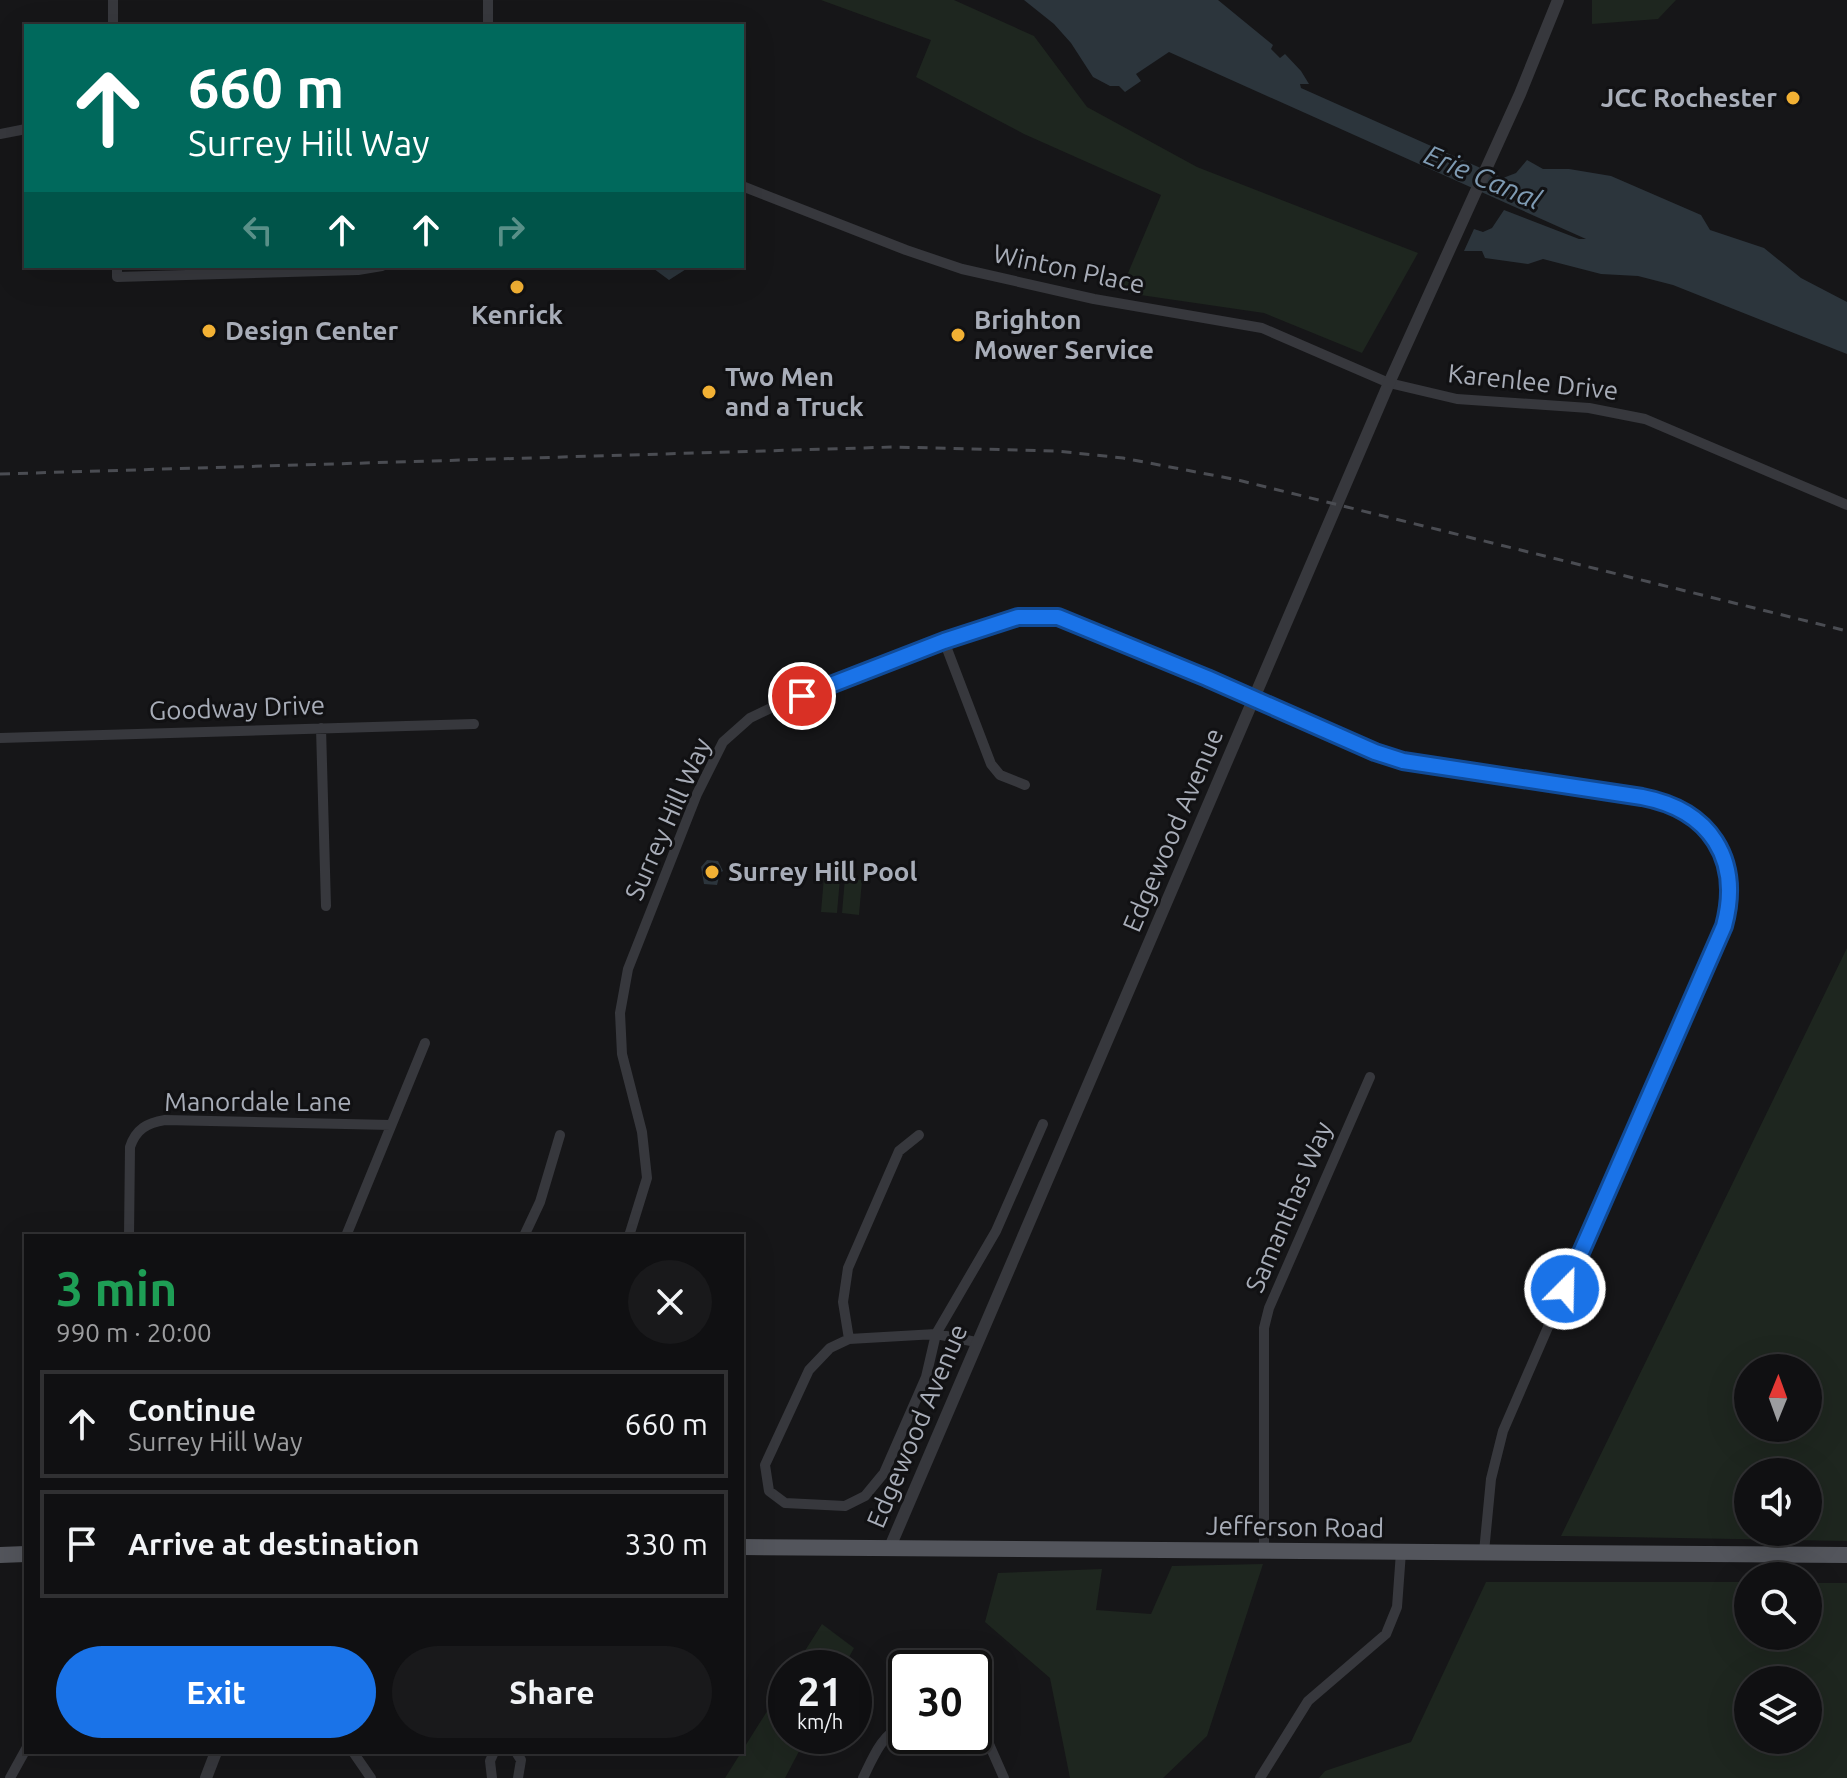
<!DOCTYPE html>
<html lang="en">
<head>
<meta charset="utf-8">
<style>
	:root { --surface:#101012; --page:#19191b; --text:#f1f3f6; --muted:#9c9d9f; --line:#303032; --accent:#1a73e8 }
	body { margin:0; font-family:Ubuntu,sans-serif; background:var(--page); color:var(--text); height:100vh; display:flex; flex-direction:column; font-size:30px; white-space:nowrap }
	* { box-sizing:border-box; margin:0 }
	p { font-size:26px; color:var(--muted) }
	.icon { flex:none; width:44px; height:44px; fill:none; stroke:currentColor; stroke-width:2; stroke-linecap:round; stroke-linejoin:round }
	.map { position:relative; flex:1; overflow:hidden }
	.panel { position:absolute; left:24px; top:1234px; width:720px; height:520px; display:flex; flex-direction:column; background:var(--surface); border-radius:0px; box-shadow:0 8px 32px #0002,0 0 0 2px var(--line) }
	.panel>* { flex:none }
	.guide { position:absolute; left:24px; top:24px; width:720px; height:244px; border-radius:0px; box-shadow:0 8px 32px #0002,0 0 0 2px var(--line); background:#00695c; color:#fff; overflow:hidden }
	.needle { width:52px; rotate:1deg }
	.buttons { position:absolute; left:1734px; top:1354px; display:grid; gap:16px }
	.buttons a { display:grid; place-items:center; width:88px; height:88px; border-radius:50%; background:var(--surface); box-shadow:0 8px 32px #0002,0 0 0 2px var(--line); font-size:40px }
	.speed { position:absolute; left:768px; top:1650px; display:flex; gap:16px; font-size:40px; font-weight:700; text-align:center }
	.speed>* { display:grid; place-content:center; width:104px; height:104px; border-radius:50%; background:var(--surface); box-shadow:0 8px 32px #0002,0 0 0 2px var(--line); line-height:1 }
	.speed small { font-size:20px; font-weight:400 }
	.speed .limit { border:4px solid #111; border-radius:12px; background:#fff; color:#111 }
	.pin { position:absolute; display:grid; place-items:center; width:68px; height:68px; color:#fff; margin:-34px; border:4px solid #fff; border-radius:50%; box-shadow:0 2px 8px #0007 }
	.me { position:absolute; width:88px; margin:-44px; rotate:23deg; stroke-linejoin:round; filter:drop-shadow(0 0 6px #0008) }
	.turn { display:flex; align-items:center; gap:28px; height:168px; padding:0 32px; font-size:36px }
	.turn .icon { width:104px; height:104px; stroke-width:2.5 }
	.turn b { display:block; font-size:56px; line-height:68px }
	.lanes { display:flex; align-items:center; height:76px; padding:0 32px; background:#0003; justify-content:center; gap:40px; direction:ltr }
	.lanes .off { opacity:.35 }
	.round { display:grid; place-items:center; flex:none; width:84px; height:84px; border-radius:42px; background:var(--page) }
	.overview { display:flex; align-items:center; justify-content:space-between; height:136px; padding:0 32px }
	h1 { font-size:48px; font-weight:700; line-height:60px; color:#1e9e55 }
	.button { display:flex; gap:16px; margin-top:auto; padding:16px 32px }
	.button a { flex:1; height:92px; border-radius:48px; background:var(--accent); color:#fff; font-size:32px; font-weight:700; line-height:92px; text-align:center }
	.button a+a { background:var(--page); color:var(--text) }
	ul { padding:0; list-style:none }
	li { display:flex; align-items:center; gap:24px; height:108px; margin:0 16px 12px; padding:0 16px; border:4px solid var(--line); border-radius:0px }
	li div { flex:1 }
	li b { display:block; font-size:30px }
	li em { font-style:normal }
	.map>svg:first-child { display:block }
	.green { fill:#1e261f; fill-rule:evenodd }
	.water { fill:#2c353c }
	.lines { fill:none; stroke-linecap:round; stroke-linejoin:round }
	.minor { stroke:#37383d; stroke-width:10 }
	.tertiary { stroke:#37383d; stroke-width:12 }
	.primary { stroke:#53555c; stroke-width:16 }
	.rail { stroke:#4a4c52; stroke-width:3; stroke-dasharray:10 8; stroke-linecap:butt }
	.route-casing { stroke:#114b97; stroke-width:20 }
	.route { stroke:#1a73e8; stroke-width:14 }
	.poi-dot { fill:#f2b134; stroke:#111113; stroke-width:3 }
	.labels { text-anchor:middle; stroke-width:6; stroke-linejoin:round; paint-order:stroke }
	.poi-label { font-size:26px; font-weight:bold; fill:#a8adb8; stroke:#111113; text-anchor:start }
	.street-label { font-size:26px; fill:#a8adb8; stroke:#111113 }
	.water-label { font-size:28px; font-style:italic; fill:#7f9bb3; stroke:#111113 }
</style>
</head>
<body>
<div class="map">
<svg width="1847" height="1778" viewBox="0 0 1847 1778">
	<rect width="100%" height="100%" fill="#161618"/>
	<path class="green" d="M821 0H954L1034 36 1087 107 1197 167 1418 253 1362 353 1264 313 1120 292 1161 195 1024 134 916 77 931 40Z
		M1592 0H1676L1658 19 1592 24Z
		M824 877 840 878 837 913 821 912Z
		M845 878 862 880 859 915 842 913Z
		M1847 948V1541L1561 1536ZM1808 1368V1428H1748V1368ZM1748 1472H1808V1532H1748Z
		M1263 1564 1207 1736 1163 1778H1070L1050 1678 985 1622 998 1573 1102 1569 1096 1610 1151 1614 1172 1566Z
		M1486 1582H1748V1636H1808V1583H1847V1778H1319L1325 1771 1411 1742ZM1808 1680V1740H1748V1680Z
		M822 1624 854 1648 843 1668H794Z
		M786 1681V1736H807L785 1778H725Z"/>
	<path class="water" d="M1024 0H1218L1273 45 1271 49 1280 58 1285 54 1301 71 1309 84H1300L1301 88 1503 178 1516 173 1527 160 1543 169H1569L1611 176 1701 215 1710 230 1764 248 1801 278 1847 302V354L1673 285 1638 276 1601 274 1543 259 1528 264 1485 258 1482 251H1464L1474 229 1483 232 1492 228 1504 210 1579 239H1586L1169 52 1136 74 1141 81 1125 92 1119 86H1110L1093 77 1071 43 1054 24Z
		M650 266H691L669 280Z
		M707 860 718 861 723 871 720 873 717 885 704 884 701 867Z"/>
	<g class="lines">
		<path class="minor" d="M113 0V26
			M488 0V26
			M0 134 26 129
			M742 186 906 250 962 269 1094 299 1262 328 1389 383 1457 399 1589 408 1645 419 1847 505
			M117 266V277L358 270 382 266
			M944 641 991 764 1000 775 1025 785
			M321 728 326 906
			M0 738 474 724
			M129 1236 130 1147C136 1129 147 1123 165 1120L391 1125
			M346 1236 425 1043
			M524 1236 540 1202 560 1135
			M629 1236 647 1178 642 1132 622 1054 620 1013 628 969 697 794 723 742 750 718 773 707 944 641 1018 617H1058L1232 688 1375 752 1403 761 1661 800C1710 820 1737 861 1727 914L1503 1431 1491 1479 1484 1552
			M849 1339 843 1302 848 1268 899 1151 919 1135
			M976 1342 936 1334 849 1339 830 1348 809 1370 765 1465 769 1491 785 1503 845 1506 865 1496 884 1473 926 1377 936 1334 996 1231 1043 1124
			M1264 1551V1328L1269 1308 1370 1077
			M974 1729 989 1744 1004 1778
			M353 1752 371 1778
			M516 1752 521 1760 518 1778
			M10 1778 26 1749
			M492 1778 490 1761 494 1752
			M863 1778C874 1755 882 1734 906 1723
			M1260 1778 1308 1701 1386 1634 1397 1607 1401 1552"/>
		<path class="tertiary" d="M890 1547 1389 383 1520 94 1558 0
			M206 1778 216 1752"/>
		<path class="primary" d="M742 1547 1847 1555
			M0 1555 26 1554"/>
		<path class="rail" d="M0 474 894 447 1056 451 1123 458 1238 480 1847 631"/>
	</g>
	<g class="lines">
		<g class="route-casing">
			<path id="route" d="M802 696 944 641 1018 617H1058L1207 678 1375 752 1403 761 1642 797C1710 810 1742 859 1724 926L1565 1289"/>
		</g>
		<use href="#route" class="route"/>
	</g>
	<g class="poi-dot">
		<circle cx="1793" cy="98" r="8"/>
		<circle cx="517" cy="287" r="8"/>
		<circle cx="209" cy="331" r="8"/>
		<circle cx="958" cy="335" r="8"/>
		<circle cx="709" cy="392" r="8"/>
		<circle cx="712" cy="872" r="8"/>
	</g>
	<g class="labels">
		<g class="poi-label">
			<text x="1777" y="107" text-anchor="end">JCC Rochester</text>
			<text x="517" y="324" text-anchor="middle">Kenrick</text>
			<text x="974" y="329">Brighton<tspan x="974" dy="30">Mower Service</tspan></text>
			<text x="225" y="340">Design Center</text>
			<text x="725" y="386">Two Men<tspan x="725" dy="30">and a Truck</tspan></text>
			<text x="728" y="881">Surrey Hill Pool</text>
		</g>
		<g class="street-label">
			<text transform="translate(1069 269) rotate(12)" y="9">Winton Place</text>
			<text transform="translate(1533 382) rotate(6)" y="9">Karenlee Drive</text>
			<text transform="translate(237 708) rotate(-2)" y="9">Goodway Drive</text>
			<text transform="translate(668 819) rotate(-66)" y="9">Surrey Hill Way</text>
			<text transform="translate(1173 830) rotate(-67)" y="9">Edgewood Avenue</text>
			<text x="258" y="1111">Manordale Lane</text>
			<text transform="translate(1289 1207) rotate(-67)" y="9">Samanthas Way</text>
			<text transform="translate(917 1426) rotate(-67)" y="9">Edgewood Avenue</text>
			<text transform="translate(1295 1527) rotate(1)" y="9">Jefferson Road</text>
		</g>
		<g class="water-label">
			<text transform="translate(1483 177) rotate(23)" y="10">Erie Canal</text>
		</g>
	</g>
</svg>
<div class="buttons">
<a><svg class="needle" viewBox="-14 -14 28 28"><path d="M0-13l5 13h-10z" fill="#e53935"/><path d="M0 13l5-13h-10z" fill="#9c9d9f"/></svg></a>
<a><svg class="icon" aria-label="sound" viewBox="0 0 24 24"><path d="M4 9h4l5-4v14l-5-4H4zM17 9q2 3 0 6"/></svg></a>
<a><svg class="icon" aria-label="search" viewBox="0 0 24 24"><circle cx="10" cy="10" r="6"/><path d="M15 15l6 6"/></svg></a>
<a><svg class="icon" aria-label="layers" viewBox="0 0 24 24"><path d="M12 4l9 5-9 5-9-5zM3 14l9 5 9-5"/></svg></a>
</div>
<div class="speed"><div>21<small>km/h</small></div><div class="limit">30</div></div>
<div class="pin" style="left:802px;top:696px;background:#d93025"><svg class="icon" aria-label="arrive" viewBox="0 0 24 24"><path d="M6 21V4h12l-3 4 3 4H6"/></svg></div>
<svg class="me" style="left:1565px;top:1289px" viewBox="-20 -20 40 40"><circle r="17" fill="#1a73e8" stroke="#fff" stroke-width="3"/><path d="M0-11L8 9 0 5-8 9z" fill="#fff"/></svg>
<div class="guide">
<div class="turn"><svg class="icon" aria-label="ahead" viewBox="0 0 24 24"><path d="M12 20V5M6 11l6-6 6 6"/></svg><div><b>660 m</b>Surrey Hill Way</div></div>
<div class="lanes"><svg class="icon off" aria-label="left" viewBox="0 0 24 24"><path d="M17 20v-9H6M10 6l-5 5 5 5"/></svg><svg class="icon" aria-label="ahead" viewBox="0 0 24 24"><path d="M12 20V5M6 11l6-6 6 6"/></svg><svg class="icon" aria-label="ahead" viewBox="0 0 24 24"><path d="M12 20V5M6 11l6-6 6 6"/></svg><svg class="icon off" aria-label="right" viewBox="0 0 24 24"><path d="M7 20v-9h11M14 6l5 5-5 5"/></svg></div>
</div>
<section class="panel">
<div class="overview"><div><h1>3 min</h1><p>990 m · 20:00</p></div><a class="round"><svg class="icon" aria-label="close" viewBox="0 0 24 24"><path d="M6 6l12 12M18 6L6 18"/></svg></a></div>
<ul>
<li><svg class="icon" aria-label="ahead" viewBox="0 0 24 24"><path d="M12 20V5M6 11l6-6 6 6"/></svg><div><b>Continue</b><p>Surrey Hill Way</p></div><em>660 m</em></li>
<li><svg class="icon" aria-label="arrive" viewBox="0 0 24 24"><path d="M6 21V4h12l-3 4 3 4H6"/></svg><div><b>Arrive at destination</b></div><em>330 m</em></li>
</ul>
<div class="button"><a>Exit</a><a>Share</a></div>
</section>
</div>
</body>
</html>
